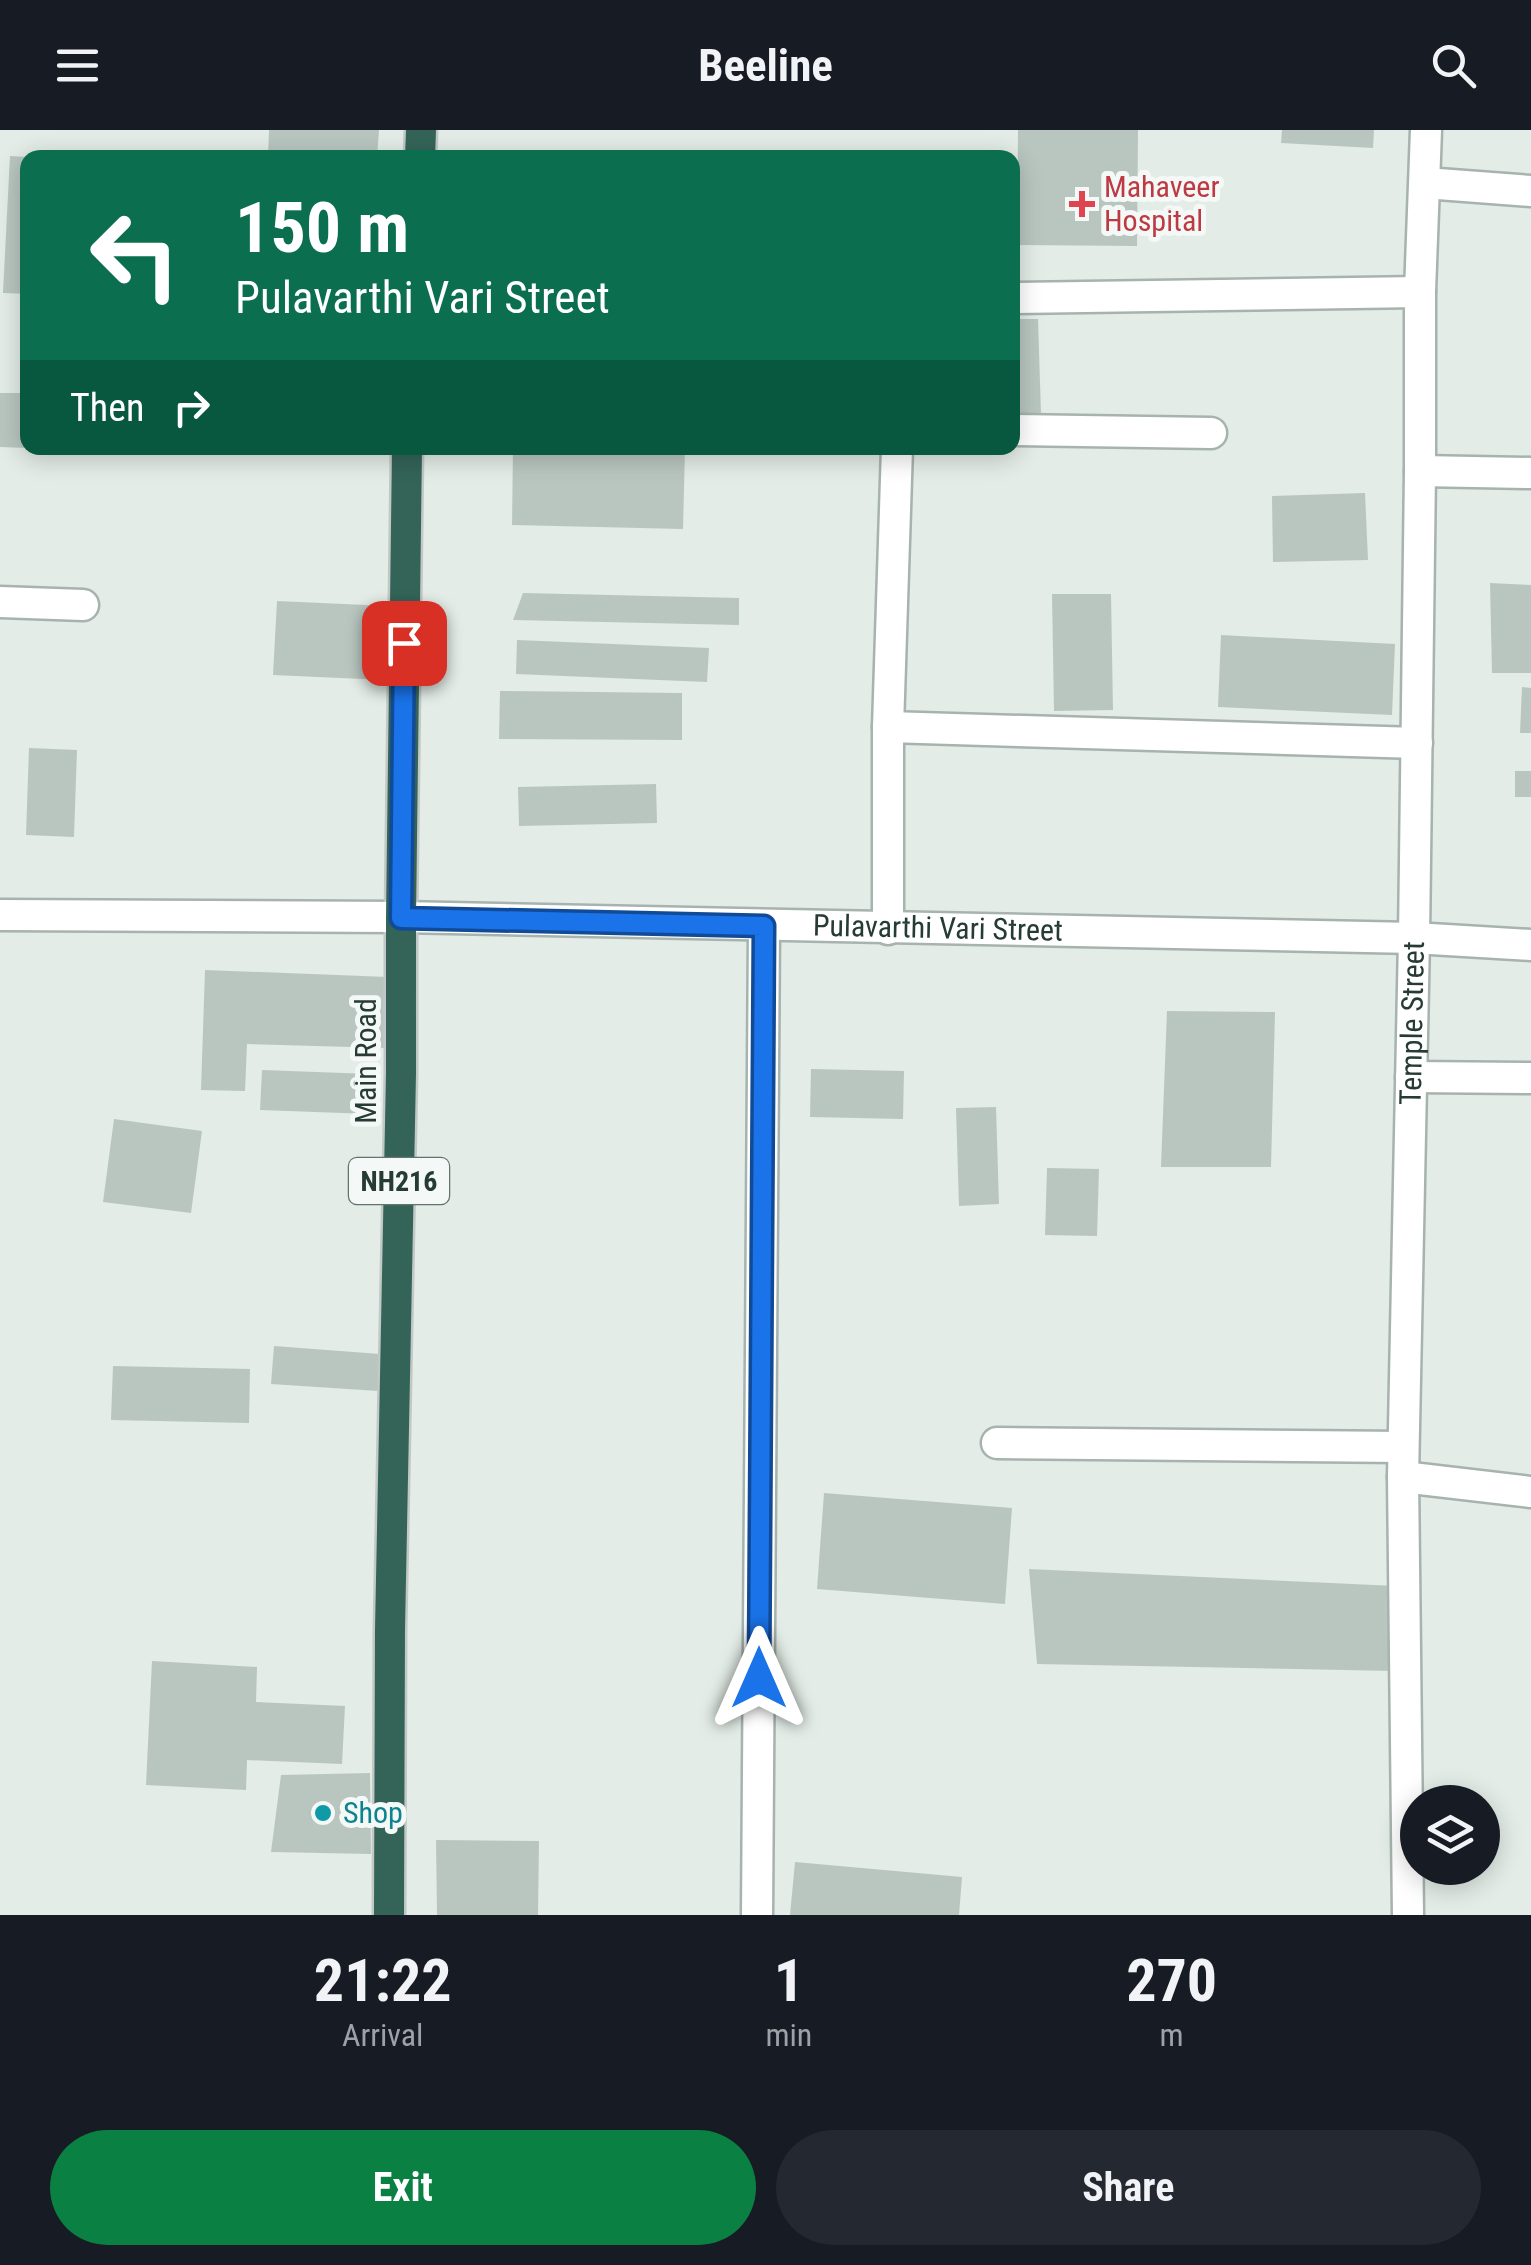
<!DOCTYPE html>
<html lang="en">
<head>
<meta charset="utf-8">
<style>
	:root { --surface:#171b24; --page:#242831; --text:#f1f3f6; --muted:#9ea1a6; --accent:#0b8043 }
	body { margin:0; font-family:"Roboto Condensed",sans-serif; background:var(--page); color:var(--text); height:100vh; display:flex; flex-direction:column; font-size:38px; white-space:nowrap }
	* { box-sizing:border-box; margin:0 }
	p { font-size:32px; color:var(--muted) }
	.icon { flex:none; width:55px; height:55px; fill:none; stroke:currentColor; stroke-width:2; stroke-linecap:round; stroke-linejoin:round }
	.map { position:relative; height:1785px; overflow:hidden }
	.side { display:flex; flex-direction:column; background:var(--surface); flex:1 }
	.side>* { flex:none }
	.top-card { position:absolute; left:20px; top:20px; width:1000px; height:305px; border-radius:20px; box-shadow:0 5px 25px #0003; background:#0b6e4f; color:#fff; overflow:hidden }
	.controls { position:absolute; left:1400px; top:1655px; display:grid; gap:20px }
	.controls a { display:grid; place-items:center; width:100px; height:100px; border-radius:50%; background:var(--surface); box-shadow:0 5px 25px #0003; font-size:50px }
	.pin { position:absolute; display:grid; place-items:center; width:85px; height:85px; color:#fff; margin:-42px; border-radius:20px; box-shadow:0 5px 15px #0006 }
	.me { position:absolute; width:110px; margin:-55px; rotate:0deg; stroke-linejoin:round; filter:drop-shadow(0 0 8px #0008) }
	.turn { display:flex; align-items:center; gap:35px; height:210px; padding:0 50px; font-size:45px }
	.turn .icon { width:130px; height:130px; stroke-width:2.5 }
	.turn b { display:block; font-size:70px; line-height:85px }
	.then { display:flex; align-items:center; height:95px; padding:0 50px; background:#0003; gap:20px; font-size:38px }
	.eta { display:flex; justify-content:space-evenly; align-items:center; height:170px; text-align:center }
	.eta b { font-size:60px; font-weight:700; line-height:70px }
	.cta { display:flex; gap:20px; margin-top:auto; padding:20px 50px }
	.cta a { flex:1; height:115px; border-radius:60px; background:var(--accent); color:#fff; font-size:40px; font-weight:700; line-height:115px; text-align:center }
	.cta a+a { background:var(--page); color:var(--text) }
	header { display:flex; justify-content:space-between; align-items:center; height:130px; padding:0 50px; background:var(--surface); font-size:45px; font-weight:700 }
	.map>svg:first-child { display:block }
	.building { fill:#b9c6c0 }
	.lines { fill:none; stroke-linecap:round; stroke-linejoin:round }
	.minor-casing { stroke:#a6b3ae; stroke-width:35 }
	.highway-casing { stroke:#c2c8c6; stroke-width:35 }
	.minor { stroke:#fff; stroke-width:30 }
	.highway { stroke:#346458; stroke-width:30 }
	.route-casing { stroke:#114b97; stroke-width:25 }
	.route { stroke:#1a73e8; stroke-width:18 }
	.health-dot { fill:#e0444e; stroke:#f4f8f6; stroke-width:4 }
	.culture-dot { fill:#0f9aa8; stroke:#f4f8f6; stroke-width:4 }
	.labels { text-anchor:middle; stroke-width:10; stroke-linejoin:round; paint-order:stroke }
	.shield { fill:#f4f8f6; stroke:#63746e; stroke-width:2.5 }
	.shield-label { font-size:28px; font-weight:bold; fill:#253b34 }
	.health-label { font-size:30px; fill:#be3a42; stroke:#f4f8f6; text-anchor:start }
	.street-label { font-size:30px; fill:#253b34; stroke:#f4f8f6 }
	.culture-label { font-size:30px; fill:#0d838f; stroke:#f4f8f6; text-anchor:start }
</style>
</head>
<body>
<header><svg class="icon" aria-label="menu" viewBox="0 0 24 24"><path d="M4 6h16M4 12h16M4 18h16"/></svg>Beeline<svg class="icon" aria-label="search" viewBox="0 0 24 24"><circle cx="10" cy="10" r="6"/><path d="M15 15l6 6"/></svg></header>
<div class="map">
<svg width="1531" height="1785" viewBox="0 0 1531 1785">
	<rect width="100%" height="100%" fill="#e3ece7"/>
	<path class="building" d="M269 0H379L377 28H268Z
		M1018 0H1138L1137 116 1017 115Z
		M1282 0H1374L1373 18 1281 13Z
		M10 26 28 27V164L3 163Z
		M1014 189H1038L1041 285 1012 286Z
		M0 263H28V318L0 317Z
		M513 318H685L683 399 512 395Z
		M1365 363 1368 430 1273 432 1272 366Z
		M1490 453 1531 455V543H1492Z
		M523 463 739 468V495L513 490Z
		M1052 464H1111L1113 580 1054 581Z
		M277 471 388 476 385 550 273 545Z
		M1221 505 1395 514 1392 585 1218 577Z
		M517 510 709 518 707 552 516 544Z
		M1522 557 1531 558V603H1520Z
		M500 561 682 563V610L499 609Z
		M29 618 77 620 74 707 26 705Z
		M1515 641H1531V667H1515Z
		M656 654 657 693 519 696 518 657Z
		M205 840 388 847 386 918 247 914 245 961 201 960Z
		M1167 881 1275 882 1271 1037H1161Z
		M811 939 904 941 903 989 810 987Z
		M262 940 371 944 370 984 260 980Z
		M996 977 999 1074 959 1076 956 978Z
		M114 989 202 1001 191 1083 103 1072Z
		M1047 1038 1099 1039 1097 1106 1045 1105Z
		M274 1216 380 1224 378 1261 271 1254Z
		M113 1236 250 1239 249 1293 111 1290Z
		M824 1363 1012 1378 1005 1474 817 1459Z
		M1029 1439 1396 1456 1393 1541 1037 1534Z
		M152 1531 257 1537 256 1572 345 1576 342 1634 247 1630 246 1660 146 1655Z
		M370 1643 371 1724 271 1722 281 1645Z
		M436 1710 539 1711 538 1785H437Z
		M795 1732 962 1747 959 1785H790Z"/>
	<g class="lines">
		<g class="minor-casing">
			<g id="minor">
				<path d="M1425 53 1531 61"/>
				<path d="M1012 168 1420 162"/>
				<path d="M1012 300 1211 303"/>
				<path d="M1420 341 1531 343"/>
				<path d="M0 472 83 475"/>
				<path d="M888 597 1417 613"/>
				<path id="s1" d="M0 785 401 787 1414 808 1531 815"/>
				<path d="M888 799V597L897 318"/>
				<path d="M1411 947 1531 948"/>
				<path d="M997 1313 1403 1317"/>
				<path d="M1403 1347 1531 1362"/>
				<path d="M757 1785 764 797"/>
				<path id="s2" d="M1408 1785 1403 1347 1414 808 1420 341V162L1426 0"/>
			</g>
		</g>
		<g class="highway-casing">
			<path id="highway" d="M420 28 421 0
				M389 1785 390 1500 401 943V787L407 318"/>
		</g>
		<use href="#minor" class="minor"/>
		<use href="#highway" class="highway"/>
	</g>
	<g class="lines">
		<g class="route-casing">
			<path id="route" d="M404 513 401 788 764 796 759 1548"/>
		</g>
		<use href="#route" class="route"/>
	</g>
	<path class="health-dot" d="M1077 59h10v10h10v10h-10v10h-10v-10h-10v-10h10z"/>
	<circle class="culture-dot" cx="323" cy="1683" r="10"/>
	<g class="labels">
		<rect class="shield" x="349" y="1028" width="100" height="46" rx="8"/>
		<g class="shield-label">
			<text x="399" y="1061">NH216</text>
		</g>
		<g class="health-label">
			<text x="1104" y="67">Mahaveer<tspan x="1104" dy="34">Hospital</tspan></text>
		</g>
		<g class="street-label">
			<text dy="10" stroke="none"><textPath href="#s1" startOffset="938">Pulavarthi Vari Street</textPath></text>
			<text dy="10" stroke="none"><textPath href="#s2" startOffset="892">Temple Street</textPath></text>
			<text transform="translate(366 931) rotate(-90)" y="10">Main Road</text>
		</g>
		<g class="culture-label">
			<text x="343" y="1693">Shop</text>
		</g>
	</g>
</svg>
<div class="controls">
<a><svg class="icon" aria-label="layers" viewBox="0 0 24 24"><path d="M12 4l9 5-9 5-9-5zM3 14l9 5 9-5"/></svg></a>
</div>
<div class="pin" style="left:404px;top:513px;background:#d93025"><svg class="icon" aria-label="arrive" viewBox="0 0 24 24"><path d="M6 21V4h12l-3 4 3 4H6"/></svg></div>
<svg class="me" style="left:759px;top:1548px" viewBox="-20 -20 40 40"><path d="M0-17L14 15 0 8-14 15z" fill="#1a73e8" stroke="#fff" stroke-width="4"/></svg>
<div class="top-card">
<div class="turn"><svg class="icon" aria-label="left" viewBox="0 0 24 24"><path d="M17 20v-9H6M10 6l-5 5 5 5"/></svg><div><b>150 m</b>Pulavarthi Vari Street</div></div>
<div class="then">Then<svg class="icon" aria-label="right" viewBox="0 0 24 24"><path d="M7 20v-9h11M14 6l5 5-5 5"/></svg></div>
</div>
</div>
<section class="side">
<div class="eta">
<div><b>21:22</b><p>Arrival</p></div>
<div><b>1</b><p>min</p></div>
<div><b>270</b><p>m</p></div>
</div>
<div class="cta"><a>Exit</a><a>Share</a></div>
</section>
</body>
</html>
